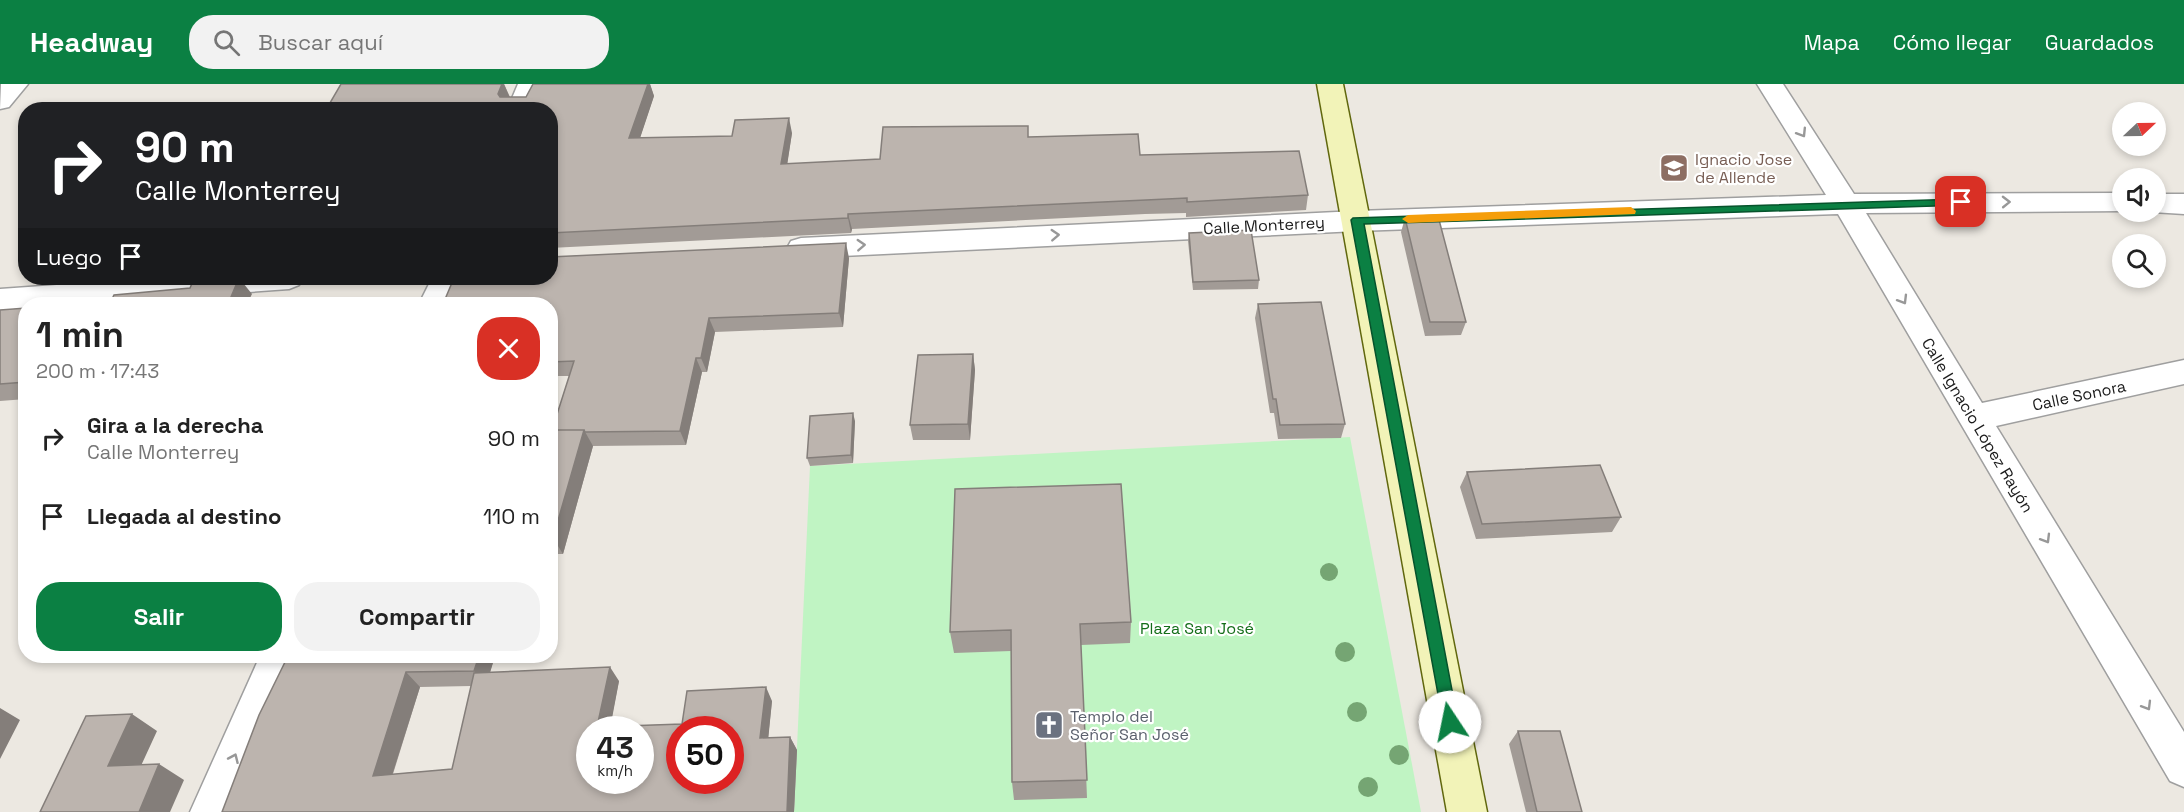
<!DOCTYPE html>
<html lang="es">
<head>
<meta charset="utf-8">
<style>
	:root { --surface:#fff; --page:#f2f2f2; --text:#222; --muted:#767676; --accent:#0b8043 }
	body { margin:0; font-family:"Space Grotesk",sans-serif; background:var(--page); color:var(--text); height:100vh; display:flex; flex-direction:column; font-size:22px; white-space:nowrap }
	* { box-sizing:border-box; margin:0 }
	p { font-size:20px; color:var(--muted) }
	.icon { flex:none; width:33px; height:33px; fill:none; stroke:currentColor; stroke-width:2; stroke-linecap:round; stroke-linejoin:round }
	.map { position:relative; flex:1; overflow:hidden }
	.panel { position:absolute; left:18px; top:213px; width:540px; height:366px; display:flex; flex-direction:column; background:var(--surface); border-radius:24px; box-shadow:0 3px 9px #0003 }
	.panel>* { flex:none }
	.banner { position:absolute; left:18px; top:18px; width:540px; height:183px; border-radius:24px; box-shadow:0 3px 9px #0003; background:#202124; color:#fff; overflow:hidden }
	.needle { width:39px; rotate:68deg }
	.controls { position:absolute; left:2112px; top:18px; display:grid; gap:12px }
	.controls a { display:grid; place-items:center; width:54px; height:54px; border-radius:50%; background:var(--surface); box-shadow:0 3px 9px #0003; font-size:30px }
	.speed { position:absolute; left:576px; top:632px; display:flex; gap:12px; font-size:30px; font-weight:700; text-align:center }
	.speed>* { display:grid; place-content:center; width:78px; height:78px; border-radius:50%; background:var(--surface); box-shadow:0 3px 9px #0003; line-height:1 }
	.speed small { font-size:15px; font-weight:400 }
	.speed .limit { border:9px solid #d22; background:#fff; color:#111 }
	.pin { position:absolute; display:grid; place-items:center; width:51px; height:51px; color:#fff; margin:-26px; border-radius:12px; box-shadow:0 3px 9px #0006 }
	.me { position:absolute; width:66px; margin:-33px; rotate:349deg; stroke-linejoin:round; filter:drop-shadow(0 0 4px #0008) }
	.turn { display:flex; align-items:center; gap:21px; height:126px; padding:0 18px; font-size:27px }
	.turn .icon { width:78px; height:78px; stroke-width:2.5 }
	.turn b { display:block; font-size:42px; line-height:51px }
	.then { display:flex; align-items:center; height:57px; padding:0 18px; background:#0003; gap:12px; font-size:22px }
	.round { display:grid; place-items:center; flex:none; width:63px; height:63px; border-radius:24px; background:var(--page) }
	.head { display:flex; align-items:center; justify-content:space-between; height:102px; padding:0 18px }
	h1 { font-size:36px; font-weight:800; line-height:45px }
	.action { display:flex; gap:12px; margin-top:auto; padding:12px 18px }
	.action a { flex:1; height:69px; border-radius:24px; background:var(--accent); color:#fff; font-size:24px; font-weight:800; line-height:69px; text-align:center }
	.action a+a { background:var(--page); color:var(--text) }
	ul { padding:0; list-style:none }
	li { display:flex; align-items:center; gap:18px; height:78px; padding:0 18px }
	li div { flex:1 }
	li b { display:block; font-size:22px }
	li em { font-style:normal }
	header { display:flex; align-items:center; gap:36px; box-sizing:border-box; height:84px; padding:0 30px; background:var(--accent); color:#fff }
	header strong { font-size:28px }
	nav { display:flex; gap:33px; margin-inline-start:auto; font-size:21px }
	.search { width:420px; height:54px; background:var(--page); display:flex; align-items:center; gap:15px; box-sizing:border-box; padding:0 21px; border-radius:24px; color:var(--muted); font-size:22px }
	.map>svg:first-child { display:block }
	.park { fill:#c0f4c3 }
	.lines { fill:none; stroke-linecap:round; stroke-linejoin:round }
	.street-casing { stroke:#9f9f9f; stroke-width:3 }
	.secondary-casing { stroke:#60670d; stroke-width:3 }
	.street { fill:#fff; fill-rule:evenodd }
	.secondary { fill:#f2f3b8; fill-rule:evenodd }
	.tree { fill:#75a573 }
	.wall { fill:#a29b96; fill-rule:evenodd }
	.shaded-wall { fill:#847e7a }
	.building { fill:#bcb4ae; stroke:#847e7a; stroke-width:1.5; fill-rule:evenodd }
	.oneway { stroke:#989898 }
	.route { fill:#0b8043; stroke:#07532c; stroke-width:1.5 }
	.slow { fill:#f59e0b }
	.labels { text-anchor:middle; stroke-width:4.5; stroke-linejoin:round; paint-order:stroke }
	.education-label { font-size:16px; fill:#785e54; stroke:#fff; text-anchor:start }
	.street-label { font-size:16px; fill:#1b1b1b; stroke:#fff }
	.park-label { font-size:16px; fill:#146e19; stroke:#fff }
	.worship-label { font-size:16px; fill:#5b616d; stroke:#fff; text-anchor:start }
</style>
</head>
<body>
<header>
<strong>Headway</strong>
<div class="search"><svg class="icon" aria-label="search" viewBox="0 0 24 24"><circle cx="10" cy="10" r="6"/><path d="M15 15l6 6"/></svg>Buscar aquí</div>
<nav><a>Mapa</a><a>Cómo llegar</a><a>Guardados</a></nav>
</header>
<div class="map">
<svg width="2184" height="728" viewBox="0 0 2184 728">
	<rect width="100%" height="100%" fill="#ece8e1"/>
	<path class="park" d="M1350 353 1421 728H794L810 382Z"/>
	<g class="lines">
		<g class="street-casing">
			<path id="street" d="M28 0 9 23 0 25 1 0Z
				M518 0H544L533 26H507Z
				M1757 0H1783L1854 110 2122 109V127L1866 129 1982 319 2184 276V300L1996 342 2184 648V703L2170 697 1838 130 1357 147 801 174 791 171 787 164 791 157 801 154 1357 127 1826 111Z
				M2156 110H2184V130L2152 128H2156Z
				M155 194H304L299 201 289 205 83 220H26V225L0 227V205Z
				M432 194H460L449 220H419Z
				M260 572H298L230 728H190Z"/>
		</g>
		<g class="secondary-casing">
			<path id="secondary" d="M1317 0H1343L1487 728H1447Z"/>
		</g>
		<use href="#street" class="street"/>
		<use href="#secondary" class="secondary"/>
	</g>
	<g class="tree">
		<circle cx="1329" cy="488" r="9"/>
		<circle cx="1345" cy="568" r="10"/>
		<circle cx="1357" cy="628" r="10"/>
		<circle cx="1399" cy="671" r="10"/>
		<circle cx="1368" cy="703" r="10"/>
	</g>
	<path class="wall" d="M504 0 510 13H526L533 0H650L654 12 640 54 732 52 792 49 787 80 880 75 1029 53 1140 71 1308 111 1306 126 1186 133V129L1145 130 852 145 851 149 550 164V26H327V24Z
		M1405 134 1466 238 1461 251 1425 252 1401 148Z
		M1189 149 1259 196 1258 205 1193 206 1188 157Z
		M849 174 843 243 715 248 707 288H702L686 361 593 362 563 470H550V346H552L569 292H550V220Z
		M1258 220 1345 340 1341 354 1278 355 1274 329H1270L1255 234Z
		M26 224V315L0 317V226Z
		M973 270 975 286 970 356H913L910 341Z
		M855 337 853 379 810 382 807 374Z
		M1467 388 1621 433 1612 448 1476 455 1460 403Z
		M1121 400 1131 538 1130 559 1081 561 1087 714 1014 716 1012 698 1011 567 954 569 950 548Z
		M288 572H495L490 588 619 597 610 642 682 640 772 617 768 654 790 653 797 666 794 728H222ZM471 602 452 685 393 690 420 603Z
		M1518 647 1582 728H1526L1509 660Z"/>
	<path class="shaded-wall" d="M492 0H504L510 14 505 25Z
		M648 0H650L654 12 635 69 629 54Z
		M789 34 792 49 785 95 781 80Z
		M848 130 852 145 851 149 848 134Z
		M846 159 849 174 843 243 839 229Z
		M239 194 252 210 247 220H228Z
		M709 234 715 248 707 288 701 274Z
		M973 270 975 286 970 356 968 340Z
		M696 274 702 288 686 361 680 347Z
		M853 329 855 337 853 379 851 371Z
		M584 346 593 362 563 470 553 454Z
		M479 572H495L486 602 474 587Z
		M610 583 619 597 610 645 597 643Z
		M406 588 420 603 388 704 373 692Z
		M766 603 772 617 767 667 760 654Z
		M0 624 20 636 0 675Z
		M132 630 157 647 134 697 108 682Z
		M790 653 797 666 794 728H787Z
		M159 680 184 696 170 728H139Z"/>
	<path class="building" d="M341 0H502L498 10 500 13H526L533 0H648L629 54 732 52 735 36 789 34 781 80 880 75 883 43 1028 42V53L1138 50 1140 71 1299 67 1308 111 1187 118V114L1146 116 848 130V134L550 149V26H397L398 24H327Z
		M1438 132 1466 238H1430L1405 134Z
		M1251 146 1259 196 1193 198 1189 149Z
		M846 159 839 229 709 234 701 274H696L680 347 585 348 584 346H552L574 277 550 278V220H443L454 194H550V173Z
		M239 194 228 220H66L111 217 114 211 190 204 193 197Z
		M1321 218 1345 340 1280 341 1276 315H1273L1258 220Z
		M26 224V298L0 300V226Z
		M973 270 968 340 910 341 918 271Z
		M853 329 851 371 807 374 810 332Z
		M550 346H584L553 454 550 455Z
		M1600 381 1621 433 1482 440 1467 388Z
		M1121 400 1131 538 1080 540 1087 696 1012 698 1011 546 950 548 955 405Z
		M288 572H479L474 587 406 588 373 692 452 685 474 589 610 583 597 643 682 640 687 607 766 603 760 654 790 653 787 728H222L259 631ZM590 645H640V696H590ZM680 645H730V696H680Z
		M132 630 108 682 159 680 139 728H40L86 632Z
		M1518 647H1560L1582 728H1537Z"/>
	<defs><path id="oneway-chevron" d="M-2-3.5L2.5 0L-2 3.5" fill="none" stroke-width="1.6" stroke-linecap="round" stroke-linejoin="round" transform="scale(1.5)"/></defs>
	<g class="oneway">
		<use href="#oneway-chevron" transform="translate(1802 49) rotate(58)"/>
		<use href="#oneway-chevron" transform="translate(2006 118) rotate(-1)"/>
		<use href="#oneway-chevron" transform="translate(1055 151) rotate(-3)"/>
		<use href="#oneway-chevron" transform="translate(861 161) rotate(-3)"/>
		<use href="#oneway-chevron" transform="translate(1903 216) rotate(59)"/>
		<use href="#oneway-chevron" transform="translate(2046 455) rotate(59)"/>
		<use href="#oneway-chevron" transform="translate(2147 622) rotate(59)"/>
		<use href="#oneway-chevron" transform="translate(234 674) rotate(-66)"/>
	</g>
	<path class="route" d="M1961 115 1967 118 1965 121 1364 140 1458 638 1456 643 1450 645 1444 643 1351 136 1353 134Z"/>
	<path class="slow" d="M1631 123 1636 127 1635 130 1408 139 1402 135 1408 131Z"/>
	<defs>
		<g id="school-square" transform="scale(1.5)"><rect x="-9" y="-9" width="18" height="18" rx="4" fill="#8d6e63" stroke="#fff"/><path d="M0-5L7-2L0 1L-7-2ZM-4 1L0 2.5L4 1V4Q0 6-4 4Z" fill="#fff"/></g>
		<g id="church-square" transform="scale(1.5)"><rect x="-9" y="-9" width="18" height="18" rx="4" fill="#6b7280" stroke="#fff"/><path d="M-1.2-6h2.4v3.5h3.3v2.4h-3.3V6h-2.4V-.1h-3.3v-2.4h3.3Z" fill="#fff"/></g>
	</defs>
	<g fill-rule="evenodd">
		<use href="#school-square" x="1674" y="84"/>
		<use href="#church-square" x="1049" y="641"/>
	</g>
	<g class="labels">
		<g class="education-label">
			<text x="1695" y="81">Ignacio Jose<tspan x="1695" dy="18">de Allende</tspan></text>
		</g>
		<g class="street-label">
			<text transform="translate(1264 141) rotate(-3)" y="6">Calle Monterrey</text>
			<text transform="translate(2079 311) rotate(-12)" y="6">Calle Sonora</text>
			<text transform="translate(1978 341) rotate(59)" y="6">Calle Ignacio López Rayón</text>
		</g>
		<g class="park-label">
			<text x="1197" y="550">Plaza San José</text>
		</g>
		<g class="worship-label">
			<text x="1070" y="638">Templo del<tspan x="1070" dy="18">Señor San José</tspan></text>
		</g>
	</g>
</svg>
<div class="controls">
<a><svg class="needle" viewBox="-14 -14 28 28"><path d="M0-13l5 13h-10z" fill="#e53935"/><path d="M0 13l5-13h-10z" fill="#767676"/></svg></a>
<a><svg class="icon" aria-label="sound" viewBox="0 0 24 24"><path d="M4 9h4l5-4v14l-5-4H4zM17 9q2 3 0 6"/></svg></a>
<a><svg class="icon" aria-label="search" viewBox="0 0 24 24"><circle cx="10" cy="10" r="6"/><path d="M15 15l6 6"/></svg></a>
</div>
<div class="speed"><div>43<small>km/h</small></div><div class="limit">50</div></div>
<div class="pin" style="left:1961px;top:118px;background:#d93025"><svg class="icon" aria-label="arrive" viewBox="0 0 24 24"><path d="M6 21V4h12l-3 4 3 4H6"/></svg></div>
<svg class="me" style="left:1450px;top:638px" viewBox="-20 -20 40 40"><circle r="19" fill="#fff"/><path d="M0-13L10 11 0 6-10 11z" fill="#0b8043"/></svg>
<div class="banner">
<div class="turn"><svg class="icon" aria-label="right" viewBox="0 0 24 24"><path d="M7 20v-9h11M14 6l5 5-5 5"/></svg><div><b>90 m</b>Calle Monterrey</div></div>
<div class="then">Luego<svg class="icon" aria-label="arrive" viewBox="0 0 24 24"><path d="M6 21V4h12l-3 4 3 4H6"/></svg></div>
</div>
<section class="panel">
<div class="head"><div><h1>1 min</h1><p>200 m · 17:43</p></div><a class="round" style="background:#d93025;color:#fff"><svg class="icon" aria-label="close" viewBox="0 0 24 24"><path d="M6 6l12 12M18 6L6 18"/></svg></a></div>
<ul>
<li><svg class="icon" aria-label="right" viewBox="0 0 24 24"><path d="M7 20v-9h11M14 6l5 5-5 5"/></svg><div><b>Gira a la derecha</b><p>Calle Monterrey</p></div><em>90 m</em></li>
<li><svg class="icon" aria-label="arrive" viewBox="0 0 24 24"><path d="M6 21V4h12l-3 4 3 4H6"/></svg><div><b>Llegada al destino</b></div><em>110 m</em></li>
</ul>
<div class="action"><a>Salir</a><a>Compartir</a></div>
</section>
</div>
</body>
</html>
